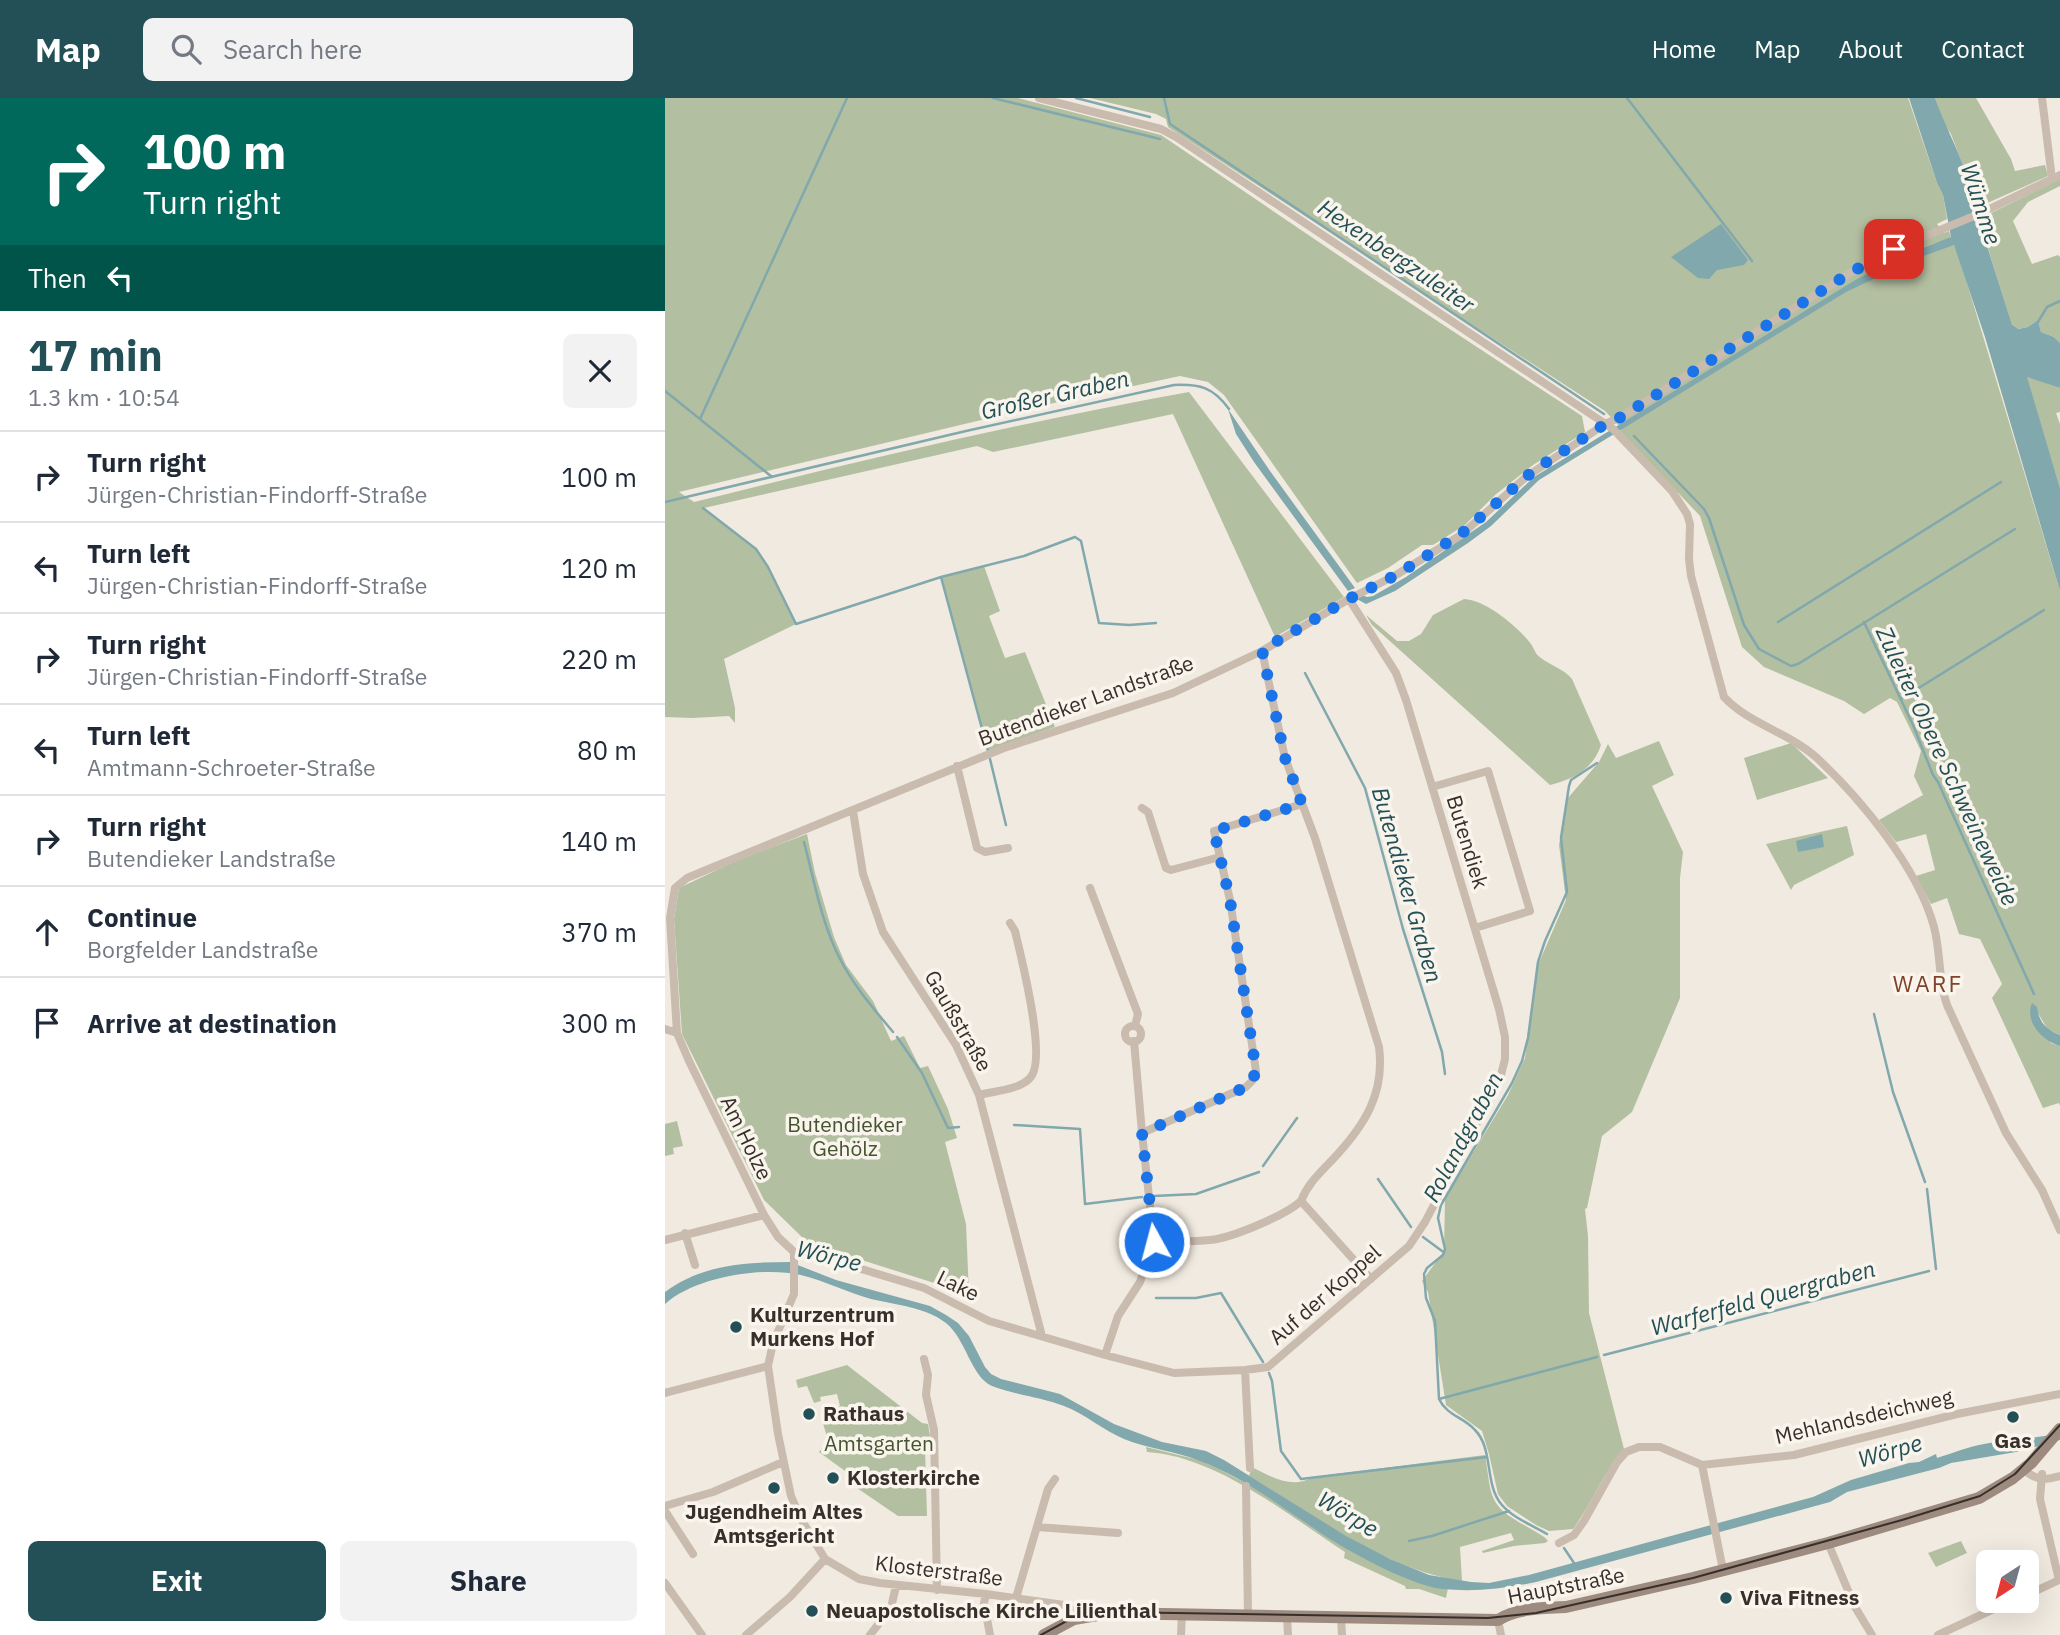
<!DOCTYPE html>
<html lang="en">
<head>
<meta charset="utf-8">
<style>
	:root { --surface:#fff; --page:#f2f2f3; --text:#1f2937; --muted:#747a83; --line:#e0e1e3; --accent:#235056 }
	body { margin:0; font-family:"IBM Plex Sans",sans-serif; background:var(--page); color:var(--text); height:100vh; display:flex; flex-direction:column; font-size:26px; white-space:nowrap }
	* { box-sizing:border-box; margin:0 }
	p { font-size:23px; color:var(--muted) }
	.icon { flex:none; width:38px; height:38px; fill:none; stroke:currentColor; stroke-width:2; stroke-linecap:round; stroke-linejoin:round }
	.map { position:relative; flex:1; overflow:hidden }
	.panel { display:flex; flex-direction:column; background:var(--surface); width:665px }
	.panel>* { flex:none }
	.top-card { background:#00695c; color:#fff; overflow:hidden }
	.needle { width:46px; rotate:216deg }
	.fabs { position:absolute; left:1311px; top:1452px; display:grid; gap:14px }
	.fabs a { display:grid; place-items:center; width:63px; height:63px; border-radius:10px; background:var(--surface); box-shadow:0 7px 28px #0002; font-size:35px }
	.pin { position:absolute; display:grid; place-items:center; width:60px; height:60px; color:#fff; margin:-30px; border-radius:14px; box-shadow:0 4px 10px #0006 }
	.me { position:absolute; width:77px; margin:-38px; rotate:353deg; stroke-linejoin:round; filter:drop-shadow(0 0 5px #0008) }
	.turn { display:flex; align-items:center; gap:24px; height:147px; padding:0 28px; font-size:32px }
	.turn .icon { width:91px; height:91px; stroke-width:2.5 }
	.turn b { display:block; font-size:49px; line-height:60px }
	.then { display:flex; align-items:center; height:66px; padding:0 28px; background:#0003; gap:14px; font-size:26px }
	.round { display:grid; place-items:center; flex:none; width:74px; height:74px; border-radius:10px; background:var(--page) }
	.head { display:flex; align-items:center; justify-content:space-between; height:119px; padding:0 28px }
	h1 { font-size:42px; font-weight:700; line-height:52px; color:var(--accent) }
	.action { display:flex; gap:14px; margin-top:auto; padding:14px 28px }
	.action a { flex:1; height:80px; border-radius:10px; background:var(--accent); color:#fff; font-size:28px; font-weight:700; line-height:80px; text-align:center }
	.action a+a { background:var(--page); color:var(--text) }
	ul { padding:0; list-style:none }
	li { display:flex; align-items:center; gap:21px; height:91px; padding:0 28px; border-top:2px solid var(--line) }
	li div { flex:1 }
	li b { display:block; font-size:26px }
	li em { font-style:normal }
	header { display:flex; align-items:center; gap:42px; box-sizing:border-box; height:98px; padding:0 35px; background:var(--accent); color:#fff }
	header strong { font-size:33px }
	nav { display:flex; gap:38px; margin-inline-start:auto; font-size:24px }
	.search { width:490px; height:63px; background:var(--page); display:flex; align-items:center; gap:18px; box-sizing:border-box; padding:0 24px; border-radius:10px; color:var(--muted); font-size:26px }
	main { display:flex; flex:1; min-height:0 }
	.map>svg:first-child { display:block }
	.green { fill:#b3bfa1 }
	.water { fill:#81a8ac }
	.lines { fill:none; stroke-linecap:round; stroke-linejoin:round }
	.stream { stroke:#81a8ac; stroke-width:2.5 }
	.street { stroke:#c9bbad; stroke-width:8 }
	.secondary { stroke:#9c8b7e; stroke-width:12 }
	.tram { stroke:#382f2b; stroke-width:2 }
	.route { stroke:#1a73e8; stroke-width:12; stroke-dasharray:0 21.6 }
	.poi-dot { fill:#235056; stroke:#f9f4ec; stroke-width:2.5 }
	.labels { text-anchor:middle; stroke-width:7; stroke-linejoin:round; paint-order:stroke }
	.street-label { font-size:21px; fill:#382f2b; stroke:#f9f4ec }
	.park-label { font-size:21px; fill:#455430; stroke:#f9f4ec }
	.poi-label { font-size:21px; font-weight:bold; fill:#382f2b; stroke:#f9f4ec; text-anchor:start }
	.water-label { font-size:23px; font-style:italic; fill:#235056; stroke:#f9f4ec }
	.neighbourhood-label { font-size:23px; letter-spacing:2px; fill:#80432a; stroke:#f9f4ec }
</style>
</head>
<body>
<header>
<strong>Map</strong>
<div class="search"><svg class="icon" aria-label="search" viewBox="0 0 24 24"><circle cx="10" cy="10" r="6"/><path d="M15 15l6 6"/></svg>Search here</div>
<nav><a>Home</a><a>Map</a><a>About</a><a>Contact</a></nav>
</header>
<main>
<section class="panel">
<div class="top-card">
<div class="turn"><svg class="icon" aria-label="right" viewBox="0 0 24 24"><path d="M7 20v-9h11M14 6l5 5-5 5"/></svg><div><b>100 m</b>Turn right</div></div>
<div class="then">Then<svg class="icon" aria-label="left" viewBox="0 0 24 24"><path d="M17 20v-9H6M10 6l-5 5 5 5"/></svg></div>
</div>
<div class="head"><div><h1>17 min</h1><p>1.3 km · 10:54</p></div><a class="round"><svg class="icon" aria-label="close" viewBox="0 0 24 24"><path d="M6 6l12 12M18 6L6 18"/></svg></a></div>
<ul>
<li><svg class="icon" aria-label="right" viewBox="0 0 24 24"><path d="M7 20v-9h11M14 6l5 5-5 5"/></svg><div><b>Turn right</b><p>Jürgen-Christian-Findorff-Straße</p></div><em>100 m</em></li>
<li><svg class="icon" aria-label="left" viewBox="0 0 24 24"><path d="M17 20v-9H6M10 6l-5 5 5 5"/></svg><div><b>Turn left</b><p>Jürgen-Christian-Findorff-Straße</p></div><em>120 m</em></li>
<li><svg class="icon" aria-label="right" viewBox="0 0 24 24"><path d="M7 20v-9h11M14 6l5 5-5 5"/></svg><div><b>Turn right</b><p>Jürgen-Christian-Findorff-Straße</p></div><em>220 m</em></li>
<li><svg class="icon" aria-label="left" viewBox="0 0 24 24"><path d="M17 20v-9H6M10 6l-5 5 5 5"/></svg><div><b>Turn left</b><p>Amtmann-Schroeter-Straße</p></div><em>80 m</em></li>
<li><svg class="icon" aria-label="right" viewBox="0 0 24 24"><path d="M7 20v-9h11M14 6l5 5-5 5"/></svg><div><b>Turn right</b><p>Butendieker Landstraße</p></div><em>140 m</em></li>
<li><svg class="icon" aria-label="ahead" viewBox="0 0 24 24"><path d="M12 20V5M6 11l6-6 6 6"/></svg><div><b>Continue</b><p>Borgfelder Landstraße</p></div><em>370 m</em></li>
<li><svg class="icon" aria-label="arrive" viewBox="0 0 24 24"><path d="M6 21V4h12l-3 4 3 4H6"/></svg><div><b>Arrive at destination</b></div><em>300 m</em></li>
</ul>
<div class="action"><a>Exit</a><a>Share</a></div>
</section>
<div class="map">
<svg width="1395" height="1537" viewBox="0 0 1395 1537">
	<rect width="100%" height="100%" fill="#f1eae0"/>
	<path class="green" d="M0 0H353L496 37 704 178 917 318 920 334 868 367 830 397 800 427 768 447H757L723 470 692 485 559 297 543 284 515 278 375 308 14 394 29 404C193 363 357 324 524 294L679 499 610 539 508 316 328 354 312 348 39 410 91 451 103 469 131 526 59 561 70 610V625L64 618 27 620 0 619Z
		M425 0H1243L1272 85 1278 97 1282 121 1272 126 1279 135 1284 133 1286 139 1284 140 1292 152 1395 493V937L1383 932 1367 905 1386 945 1395 948V1008L1394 1005 1378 1010 1327 900 1337 886 1315 841 1294 836 1282 800 1266 806 1251 778 1270 772 1261 736 1231 744 1214 722 1258 697 1249 678 1256 653 1232 604 1225 600 1199 616 1179 603 1099 569 1077 549 1035 418 955 333 957 331 940 313 503 29 501 21 491 16Z
		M1270 0H1311L1346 61 1350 73 1380 67 1383 78 1311 110 1309 88 1301 75 1286 36 1279 26Z
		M1395 81V88L1363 104 1348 123 1367 166 1393 157 1395 159V245L1389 239 1376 234 1373 222 1363 229 1352 231 1347 228 1314 121Z
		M1361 278 1395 290V314L1391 315 1395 326V390Z
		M319 468 335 513 324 518 340 560 360 554 390 629 323 653 276 479Z
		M799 501C821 502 853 529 866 546 870 552 870 556 876 560 886 568 898 570 907 581L936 647C928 671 909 681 885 687L707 527 701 517 732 543H744L756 536 768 517Z
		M994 643 1009 677 987 688 1018 754 1015 780V900L967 1014 937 1038 922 1110 920 1111 923 1138 924 1215 959 1351C938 1374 927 1406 908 1431L884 1433 871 1427 842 1408 833 1396 824 1356 817 1333 781 1307 763 1194 757 1183 779 1153 780 1101 843 997 860 960 873 867 901 802 894 747 902 701 934 664 943 646 951 660Z
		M1126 645 1163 680 1092 702 1079 660Z
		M1182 728 1189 757 1129 787 1126 792 1101 746Z
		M142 736 150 775 169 839 181 867 208 903 226 943 239 938 255 970 263 968 283 1011 292 1040 280 1044 301 1126 304 1196 143 1145 99 1102 17 936 9 821 14 790 71 763Z
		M12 1023 18 1048 8 1050 9 1056 0 1058V1026Z
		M182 1267 257 1325 263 1326 267 1350 260 1351 262 1418H233L192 1390 195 1384 154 1354 163 1342 157 1322 173 1316 171 1310 175 1308 172 1296 155 1299 156 1303 149 1305 142 1288 133 1290 131 1282Z
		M481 1349 534 1362 554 1371 593 1392 651 1432 699 1460 750 1483 779 1491 783 1490 781 1500 754 1491H741L740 1488 679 1460 680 1454C623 1417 551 1358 482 1354Z
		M820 1357C827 1398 822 1407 861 1428 868 1433 879 1437 883 1443L880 1445 849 1448 818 1455 817 1453 849 1442 846 1435 795 1449 797 1483C718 1471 652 1419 584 1378L587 1369C604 1378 628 1392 647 1379Z
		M1296 1443 1302 1455 1271 1469 1263 1455Z"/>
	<path class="water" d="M1244 0H1270C1279 26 1292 49 1301 75L1312 77 1313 82 1309 88 1312 116 1347 227 1353 231 1363 229 1373 222 1376 234 1389 239 1395 245V290L1362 279 1395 390V493L1320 239 1289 147 1253 160 1181 194 874 382 826 428 803 445 730 493 701 506 690 500 697 497 702 499 708 498 741 479 821 424 869 379 1192 181 1241 157 1286 139 1278 97 1272 85Z
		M1056 126 1083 162 1079 167 1052 172 1044 181 1033 180 1006 159Z
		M563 311 605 373 690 490 683 493 589 364 571 336Z
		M1157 736 1159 749 1133 754 1131 743Z
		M1367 905 1372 909C1374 924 1381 932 1395 937V948C1378 943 1359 924 1367 905Z
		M125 1164 171 1182 265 1208 281 1217 293 1225 304 1238 320 1269 326 1276 336 1281 395 1296 449 1326 497 1344 541 1353 559 1362 681 1438 725 1461 764 1477 806 1484 824 1485 864 1477 1148 1399 1186 1382 1244 1365 1254 1364 1271 1356 1272 1360C1288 1355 1302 1349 1319 1346 1345 1341 1370 1341 1395 1335V1342L1351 1354 1286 1365 1274 1370 1182 1394 1165 1404 871 1484C839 1491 809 1494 777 1491 743 1487 677 1450 648 1430 612 1406 576 1378 535 1363 510 1353 484 1351 459 1341 438 1332 420 1316 399 1308 376 1299 350 1297 327 1288 306 1279 301 1241 281 1225 260 1209 231 1207 206 1201 182 1194 160 1183 136 1177 97 1168 30 1179 0 1206V1194C36 1167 81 1164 125 1164Z"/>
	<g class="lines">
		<path class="stream" d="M328 0 495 41
			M411 0 485 19
			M499 0 505 26 939 316
			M962 0 1087 163
			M1373 224 1382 209 1395 203
			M0 293 107 379
			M35 321 182 0
			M969 338 1039 411 1044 420 1079 527 1094 551 1126 568 1133 566 1350 431
			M0 404 301 333 509 287C535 286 548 289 564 311
			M38 410 91 451 103 469 131 526 276 479
			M1113 524 1336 384
			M1199 524 1248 627 1268 677 1273 684 1369 896
			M640 575 700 690 738 831 777 954 780 976
			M1236 601 1379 512
			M323 653 276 479 359 458 410 439 416 443 434 525 464 527 491 525
			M325 661 341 727
			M139 744C149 782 156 823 174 859 188 887 208 910 228 934
			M1209 916 1228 994 1260 1084
			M232 939 257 975 283 1030 294 1029
			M349 1027 415 1031 420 1106 477 1099
			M598 1068 632 1020
			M713 1081 746 1129
			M1262 1091 1271 1171
			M489 1098 531 1096 594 1074
			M758 1139 777 1153
			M491 1200H531L556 1195 598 1264
			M939 1257 1264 1173
			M604 1275 607 1283 616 1353 636 1381 822 1359
			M774 1301 932 1259
			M882 1436C867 1427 848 1420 837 1407 819 1387 829 1351 810 1332 799 1319 782 1318 774 1301L770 1223 761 1200 759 1176 762 1170 778 1157 780 1151 773 1120 776 1107 847 985 857 963 863 940 873 864 880 843 902 794 896 740 904 688 906 682 932 665
			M744 1443 767 1438 844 1413
			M899 1450 909 1465"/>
		<path class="street" d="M374 0 496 31 511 39 948 331 1007 393 1022 416 1025 426 1024 461 1026 478 1059 599C1084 626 1123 634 1152 660 1196 701 1253 770 1269 829 1276 855 1273 882 1282 907L1341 1035 1377 1092 1395 1132
			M1377 0 1387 81
			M597 553 620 660 650 740 714 949C720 995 700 1027 669 1060 656 1074 643 1085 636 1103L706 1181
			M292 668 312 750 320 754 343 750
			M767 689 823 673 865 813 810 830
			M477 710 483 714 501 770 506 772 555 759
			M188 713 198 776 218 834 291 947 314 997 377 1238
			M425 790 473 916 470 928
			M460 936a8 8 0 1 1 16 0a8 8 0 1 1-16 0Z
			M0 931 12 935
			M469 943 477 1035
			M314 997C329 993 354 992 365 980 383 962 356 859 350 833L345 825
			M20 1135 30 1167
			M0 1142 99 1117
			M489 1144C508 1143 527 1144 545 1142 567 1140 621 1117 636 1103
			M129 1154 113 1139 99 1117 24 963 12 935 5 820 10 790 22 780 46 770 339 650 508 595 597 553 684 501 731 477 796 437 861 379 940 326 956 319 1185 175 1229 151 1314 116 1395 77
			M129 1154 160 1160 259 1190 324 1223 440 1257 509 1275 580 1272 603 1269 744 1148 760 1124 835 981 840 961V939L834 911 741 602 731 575 684 501
			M129 1154V1196L108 1245 103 1268 113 1336 126 1398 136 1421 160 1461 194 1481 215 1485 321 1496 399 1507 405 1510 409 1521
			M440 1257 453 1218 475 1184 489 1144 477 1035 581 989 587 983 591 973 565 802 549 733 637 706
			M259 1261 263 1277 261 1297 269 1332 272 1492
			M580 1272 585 1370
			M0 1295 103 1268
			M1037 1367 1058 1472
			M1359 1371C1370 1383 1380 1382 1395 1378
			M1377 1376 1375 1401 1394 1482
			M581 1388 583 1517
			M0 1408 48 1394 118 1364
			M0 1413 28 1456
			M372 1429 453 1435
			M894 1445 909 1437 919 1423 952 1364 961 1354 974 1349H995L1037 1367 1129 1357 1292 1316 1395 1296
			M1163 1445 1190 1509 1207 1537
			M0 1485 37 1537
			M321 1496 319 1505 325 1537
			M1362 1497 1394 1482
			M351 1500 383 1391 390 1381
			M622 1518 623 1537
			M676 1519 677 1537
			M833 1522 836 1537
			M81 1537 125 1499 160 1461
			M205 1537 226 1510 231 1488
			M516 1537 517 1516
			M1273 1537 1346 1503"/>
		<path class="secondary" d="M379 1537 409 1521 444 1515 833 1522C851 1510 879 1510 901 1509L1028 1480 1163 1445 1314 1400 1348 1380 1366 1365 1395 1331"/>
		<path class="tram" d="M376 1537 409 1519 445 1514 823 1520 871 1515 1028 1480 1237 1422 1315 1398 1350 1376 1395 1327"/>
	</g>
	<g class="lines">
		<path class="route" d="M489 1144 477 1035 581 989 587 983 591 973 565 802 549 733 637 706 620 660 597 552 684 501 731 477 796 436 868 373 940 326 956 319 1185 175 1229 151"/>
	</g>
	<g class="poi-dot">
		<circle cx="71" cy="1229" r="7"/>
		<circle cx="144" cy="1316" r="7"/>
		<circle cx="1348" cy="1319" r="7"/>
		<circle cx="168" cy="1380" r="7"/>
		<circle cx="109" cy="1390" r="7"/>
		<circle cx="1061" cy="1500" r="7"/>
		<circle cx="147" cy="1513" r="7"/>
	</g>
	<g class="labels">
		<g class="street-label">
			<text transform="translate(421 603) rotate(-20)" y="7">Butendieker Landstraße</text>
			<text transform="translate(802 744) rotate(73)" y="7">Butendiek</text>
			<text transform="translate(293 923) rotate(60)" y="7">Gaußstraße</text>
			<text transform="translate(81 1040) rotate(64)" y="7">Am Holze</text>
			<text transform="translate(293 1188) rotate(26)" y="7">Lake</text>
			<text transform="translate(660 1197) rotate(-41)" y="7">Auf der Koppel</text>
			<text transform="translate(1199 1319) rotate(-13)" y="7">Mehlandsdeichweg</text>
			<text transform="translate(274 1473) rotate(7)" y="7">Klosterstraße</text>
			<text transform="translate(901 1488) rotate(-11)" y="7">Hauptstraße</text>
		</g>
		<g class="park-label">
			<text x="180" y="1034">Butendieker<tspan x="180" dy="24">Gehölz</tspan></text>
			<text x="214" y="1353">Amtsgarten</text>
		</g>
		<g class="poi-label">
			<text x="85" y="1224">Kulturzentrum<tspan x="85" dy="24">Murkens Hof</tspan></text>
			<text x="158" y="1323">Rathaus</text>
			<text x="1348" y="1350" text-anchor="middle">Gas</text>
			<text x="182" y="1387">Klosterkirche</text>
			<text x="109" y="1421" text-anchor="middle">Jugendheim Altes<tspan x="109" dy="24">Amtsgericht</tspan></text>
			<text x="1075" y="1507">Viva Fitness</text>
			<text x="161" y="1520">Neuapostolische Kirche Lilienthal</text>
		</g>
		<g class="water-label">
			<text transform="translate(1316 106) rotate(72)" y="8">Wümme</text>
			<text transform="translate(731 158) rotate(34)" y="8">Hexenbergzuleiter</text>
			<text transform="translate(390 297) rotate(-13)" y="8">Großer Graben</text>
			<text transform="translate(1282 668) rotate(65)" y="8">Zuleiter Obere Schweineweide</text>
			<text transform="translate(742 787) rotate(74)" y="8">Butendieker Graben</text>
			<text transform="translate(798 1039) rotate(-62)" y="8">Rolandgraben</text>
			<text transform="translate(164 1158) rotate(14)" y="8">Wörpe</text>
			<text transform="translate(1098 1200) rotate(-15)" y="8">Warferfeld Quergraben</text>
			<text transform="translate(1225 1353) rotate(-16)" y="8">Wörpe</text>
			<text transform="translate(683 1416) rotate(31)" y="8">Wörpe</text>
		</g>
		<g class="neighbourhood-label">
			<text x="1263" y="894">WARF</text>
		</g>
	</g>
</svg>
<div class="fabs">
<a><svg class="needle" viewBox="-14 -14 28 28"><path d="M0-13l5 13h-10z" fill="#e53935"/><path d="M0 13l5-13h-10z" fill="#747a83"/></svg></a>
</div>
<div class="pin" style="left:1229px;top:151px;background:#d93025"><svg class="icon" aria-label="arrive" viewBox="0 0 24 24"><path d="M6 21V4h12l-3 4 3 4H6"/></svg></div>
<svg class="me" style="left:489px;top:1144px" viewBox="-20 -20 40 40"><circle r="17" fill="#1a73e8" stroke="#fff" stroke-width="3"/><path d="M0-11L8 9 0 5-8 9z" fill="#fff"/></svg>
</div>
</main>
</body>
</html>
